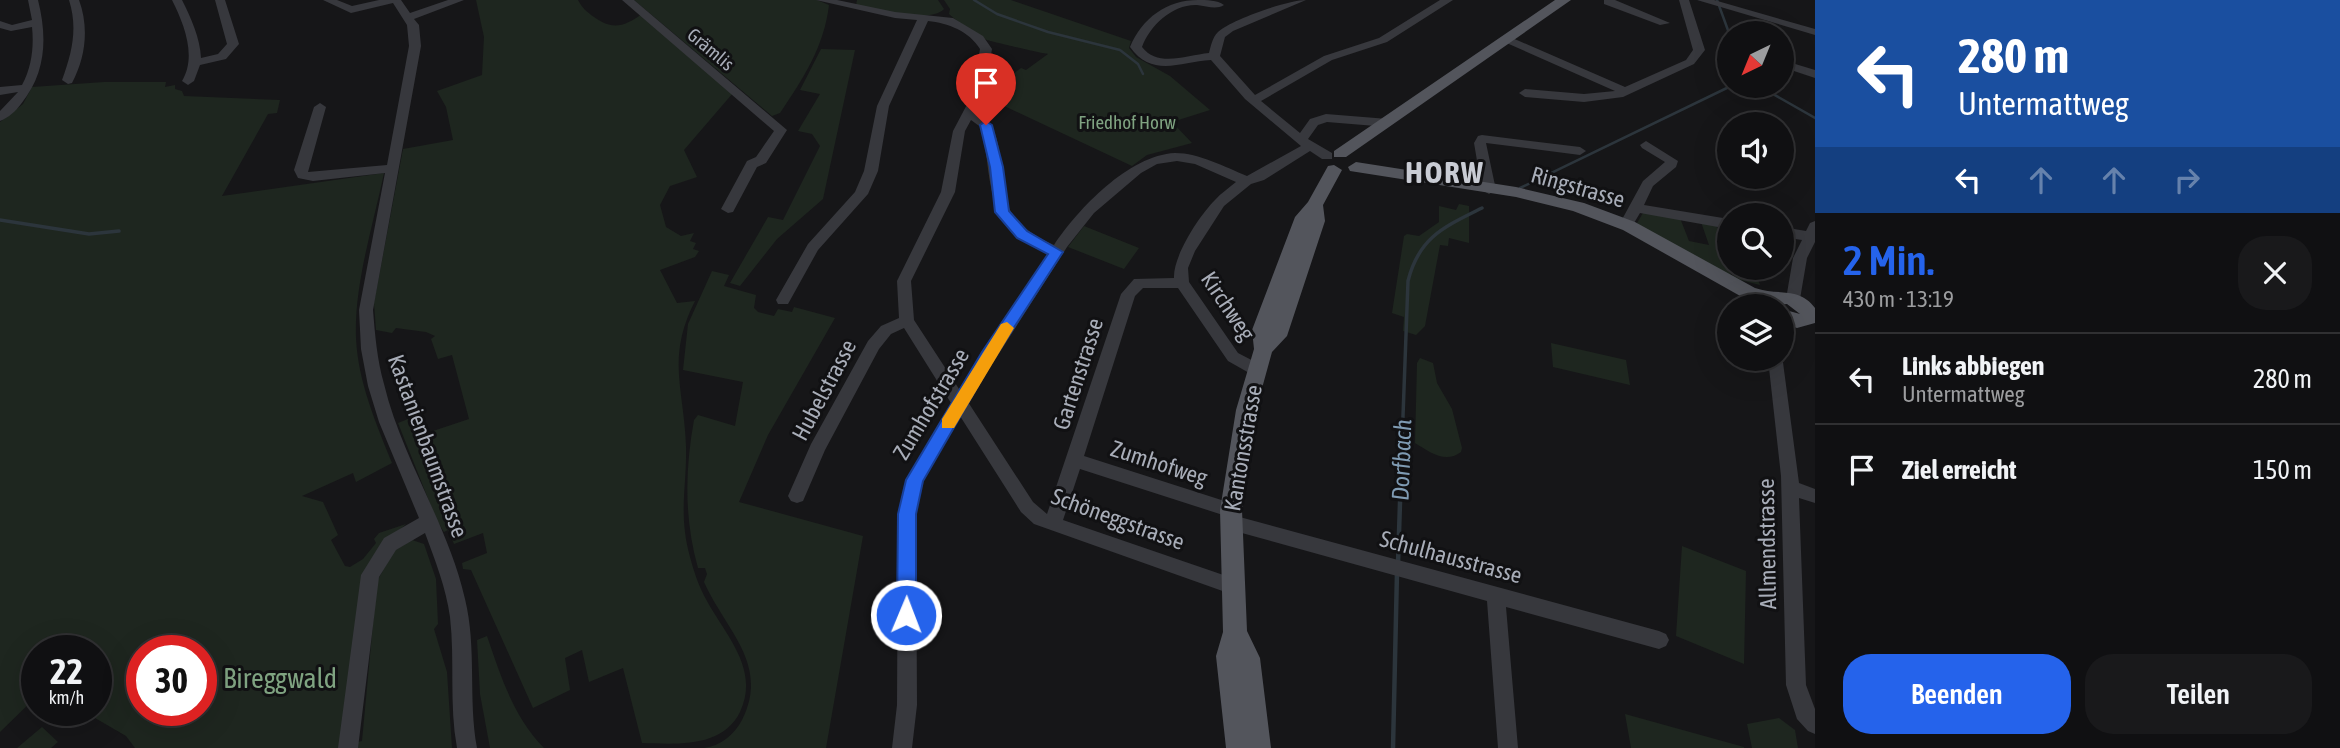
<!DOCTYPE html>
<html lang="de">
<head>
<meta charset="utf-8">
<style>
	:root { --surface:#101012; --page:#19191b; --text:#f1f3f6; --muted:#9c9d9f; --line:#303032; --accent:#2563eb }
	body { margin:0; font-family:"Asap Condensed",sans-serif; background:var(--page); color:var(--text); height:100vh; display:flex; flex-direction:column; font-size:26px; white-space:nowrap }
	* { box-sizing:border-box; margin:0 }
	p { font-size:23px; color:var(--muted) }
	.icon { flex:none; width:38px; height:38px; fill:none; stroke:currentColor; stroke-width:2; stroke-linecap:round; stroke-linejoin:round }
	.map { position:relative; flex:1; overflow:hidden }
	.panel { display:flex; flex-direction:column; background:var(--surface); width:525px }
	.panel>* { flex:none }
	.guide { background:#1a4fa0; color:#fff; overflow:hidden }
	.needle { width:46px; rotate:223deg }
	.tools { position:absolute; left:1717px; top:21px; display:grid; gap:14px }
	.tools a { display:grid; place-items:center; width:77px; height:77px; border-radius:50%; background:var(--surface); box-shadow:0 7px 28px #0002,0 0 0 2px var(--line); font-size:35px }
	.speed { position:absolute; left:21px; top:635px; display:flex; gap:14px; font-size:35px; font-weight:700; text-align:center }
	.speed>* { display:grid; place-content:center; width:91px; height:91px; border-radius:50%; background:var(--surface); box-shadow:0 7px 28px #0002,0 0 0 2px var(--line); line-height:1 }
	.speed small { font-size:18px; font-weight:400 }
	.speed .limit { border:10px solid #d22; background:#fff; color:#111 }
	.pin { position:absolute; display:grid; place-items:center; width:60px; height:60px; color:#fff; margin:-72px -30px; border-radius:50% 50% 50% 0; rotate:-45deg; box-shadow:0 0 7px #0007 }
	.pin .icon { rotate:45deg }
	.me { position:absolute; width:77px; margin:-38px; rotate:1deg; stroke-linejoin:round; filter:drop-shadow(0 0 5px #0008) }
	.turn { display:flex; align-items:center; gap:24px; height:147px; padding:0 28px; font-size:32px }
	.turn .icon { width:91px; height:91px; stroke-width:2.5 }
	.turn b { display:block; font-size:49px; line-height:60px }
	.lanes { display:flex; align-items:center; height:66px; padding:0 28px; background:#0003; justify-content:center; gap:35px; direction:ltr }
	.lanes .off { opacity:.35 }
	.round { display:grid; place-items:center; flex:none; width:74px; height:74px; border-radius:28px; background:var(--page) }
	.overview { display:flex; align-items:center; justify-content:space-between; height:119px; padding:0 28px }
	h1 { font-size:42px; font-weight:600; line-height:52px; color:var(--accent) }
	.action { display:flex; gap:14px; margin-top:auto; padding:14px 28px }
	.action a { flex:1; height:80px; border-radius:28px; background:var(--accent); color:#fff; font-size:28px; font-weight:600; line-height:80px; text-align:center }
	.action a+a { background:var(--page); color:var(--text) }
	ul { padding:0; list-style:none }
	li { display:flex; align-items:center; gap:21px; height:91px; padding:0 28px; border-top:2px solid var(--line) }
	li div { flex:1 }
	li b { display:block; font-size:26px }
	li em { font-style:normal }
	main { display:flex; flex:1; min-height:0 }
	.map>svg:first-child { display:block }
	.green { fill:#1e261f; fill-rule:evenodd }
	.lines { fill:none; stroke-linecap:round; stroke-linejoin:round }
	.stream-far2 { stroke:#2c353c; stroke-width:2.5 }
	.stream-far1 { stroke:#2c353c; stroke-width:3.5 }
	.stream { stroke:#2c353c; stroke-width:4.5 }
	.minor { fill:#37383d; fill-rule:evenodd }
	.major { fill:#53555c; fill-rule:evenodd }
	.route { fill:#2563eb; stroke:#184099; stroke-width:2 }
	.slow { fill:#f59e0b }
	.labels { text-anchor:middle; stroke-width:6; stroke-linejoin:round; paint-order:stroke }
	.far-street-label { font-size:19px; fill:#a8adb8; stroke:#111113 }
	.far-park-label { font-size:19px; fill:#7fa381; stroke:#111113 }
	.street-label { font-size:23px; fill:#a8adb8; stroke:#111113 }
	.water-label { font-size:24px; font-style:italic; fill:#7f9bb3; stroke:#111113 }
	.near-park-label { font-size:28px; fill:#7fa381; stroke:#111113 }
	.district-label { font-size:30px; font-weight:bold; letter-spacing:2px; fill:#c9ccd4; stroke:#111113 }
</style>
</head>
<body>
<main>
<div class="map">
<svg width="1815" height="748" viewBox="0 0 1815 748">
	<rect width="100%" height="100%" fill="#161618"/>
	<path class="green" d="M476 0H578C582 8 587 12 594 17 613 31 625 26 642 14L733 93 684 150 697 177 670 186 660 205 666 227 681 236 694 233 690 241 696 243 693 249 699 251 695 257 660 270 677 303 695 301C666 358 684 388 686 446 687 488 678 513 690 557 694 572 699 587 707 601 726 636 760 669 740 712 722 748 678 744 642 743L623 668 589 682 582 650 565 658 570 690 533 708 471 570 463 569 462 563 487 553 483 533 454 544 448 530 444 532 437 521 398 423 413 417 427 433 469 419 452 355 438 359 431 339 435 336 426 332 396 328 392 333 376 330 374 303 403 149 453 140 446 107 437 91 482 75 484 37Z
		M634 0H817L829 5C824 47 803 79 780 113L772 116Z
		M857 0H938L944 9C930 24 876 9 856 5Z
		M944 0H1011L1131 41 1129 48 1136 57 1170 76 1210 110 1172 122 1192 143 1147 155 1132 166 983 96 1021 68 1026 70 1048 54C1044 54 990 41 987 40 975 33 960 24 949 14L950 9Z
		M821 49 855 50 823 199 777 239 740 286 730 283 768 217 783 220 820 146 812 134 798 131 820 94 800 90Z
		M104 82H166L165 87 175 85V89L182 91 184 96 280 100 277 113 268 114 222 196 384 173C373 226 354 284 356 338 358 382 376 423 392 463L356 482 353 473 302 496 323 502 338 535 331 540 345 566 350 567 363 559 376 543 374 539 379 533 406 524 376 553 344 745 362 741 377 581 394 551 412 540 424 544 436 579 438 624 434 629 447 672 452 748H135L126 736 83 711 96 710V651H37V696L0 732V122L23 104 32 87ZM142 651H201V710H142Z
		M1459 204 1469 206V243L1449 238 1448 246 1440 245 1425 326 1416 335 1403 331 1404 317 1392 313 1404 236 1407 234 1419 236 1439 222V206L1456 210Z
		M1643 213 1680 218 1689 241 1709 245 1701 222 1716 225 1725 247 1729 248V259H1725L1731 275 1758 280 1760 285 1732 278 1641 228 1637 223Z
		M1084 226 1139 248 1124 269 1068 247Z
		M712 271 729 275 724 286 756 295 754 308 758 312 774 316 778 309 792 312 794 307 835 318 768 435 739 502 863 536 826 748H704C720 746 734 735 742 720 770 664 726 631 704 582L707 574 705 568H698C684 519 685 469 694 420L698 415 735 426 743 382 683 370 688 324Z
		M1551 343 1626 360 1630 385 1553 367Z
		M1420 358 1433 363 1437 383 1452 409 1462 448 1461 452C1445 464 1430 452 1415 443L1417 363Z
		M1682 546 1746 571 1744 664 1676 636Z
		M487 636C501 677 513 716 544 748H490L480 694 477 640Z
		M1625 714 1744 747V748H1631Z
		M1779 718 1795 730 1798 748H1752L1747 724Z
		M42 727 58 742 51 748H17Z"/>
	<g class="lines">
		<path class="stream-far2" d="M974 0 997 14 1048 32 1120 50 1138 64 1143 74
			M1717 0 1729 33
			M1759 86 1815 118
			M1520 188 1731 86"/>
		<path class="stream-far1" d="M0 220 89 234 119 231
			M1402 443 1408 281C1419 237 1444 227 1482 208"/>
		<path class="stream" d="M1398 564 1402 441
			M1393 748 1397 572"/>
		<path class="minor" d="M28 0H38C47 36 47 72 21 104 16 111 8 118 0 121V111L18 92 0 95V87L22 85C32 67 34 46 32 27L11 31 0 28V21L12 25 32 20Z
			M69 0H79C89 27 86 57 72 83L68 84 62 80C72 53 78 28 69 0Z
			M172 0H182C191 18 200 38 201 58L218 54 227 44 215 0H225L239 44 226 59 200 65 194 81 188 85 182 81C197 56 184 24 172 0Z
			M323 0H337L352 6 379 0H401L410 13 448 0H464L414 19 419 25 421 46 373 310C375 335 377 359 384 384 402 459 448 524 465 599 477 648 468 699 477 748H457C449 704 455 661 450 617 446 588 435 560 425 533L396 550 379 577 358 748H338L361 575 384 538 419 518 379 422 368 386 361 349 359 310 385 173 313 181 298 178 294 170 314 107 320 103 326 107 308 172 387 165 409 46 407 25 393 3 351 13Z
			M622 0H634L787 130 766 163 757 167 733 212 728 213 721 209 747 161 756 157 774 131Z
			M816 0H837L895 12 953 18 983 36 992 49 984 95 975 112C1013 131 992 185 1014 216 1024 230 1039 238 1054 245 1078 209 1129 155 1175 153 1199 153 1225 167 1247 176L1301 146 1245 99 1211 60C1180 62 1152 78 1130 47 1142 18 1167 0 1198 0 1207 0 1217 0 1224 5 1216 10 1207 6 1197 5 1173 4 1150 25 1142 47 1158 68 1187 55 1209 53 1211 46 1212 38 1218 32 1230 20 1288 0 1306 0L1233 31 1225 37 1220 56 1255 95 1324 56 1379 38 1440 0H1453L1387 42 1332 60 1261 101 1300 133 1310 119 1326 114 1388 119 1394 123 1388 127 1327 122 1318 125 1308 139 1332 153V159H1322L1310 151 1264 180 1251 184 1224 206 1195 251 1188 268 1189 282 1238 353 1263 366 1265 370 1263 374H1251L1228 361 1178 288H1143L1135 296 1084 456 1237 505 1240 510 1236 516 1659 631 1666 634 1669 640 1666 646 1659 649 1506 607 1518 748H1498L1487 601 1231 530 1225 527 1222 522 1226 516 1080 469 1063 520 1238 580 1240 586 1238 592 1231 594 1034 524 1021 512 960 416 923 481 916 514 917 705 912 748H892L897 705 898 514 906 480 951 403 904 328 891 334 879 349 825 450 803 501 797 503 791 501 788 496 811 444 868 341 881 326 899 318 897 281 941 192 953 131 972 95 980 49C969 31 948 23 928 21L889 106 878 171 868 194 818 250 788 304H778L776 300 808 244 855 192 864 171 877 106 917 20 895 18ZM971 120 982 128C994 192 983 221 1048 254L959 389 914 320 911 281 955 192 965 131ZM1177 161 1195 164 1236 182C1229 188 1221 193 1215 200 1199 216 1173 256 1174 278L1134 279 1121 294 1047 514 1033 502 968 402 1067 247 1094 213 1141 173 1157 164Z
			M1604 0H1615L1670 23 1660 25 1604 4Z
			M1679 0H1689L1705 50 1694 64 1623 97 1584 102 1525 97 1519 93 1525 89 1584 94 1615 91 1502 41V37H1510L1625 87 1686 60 1693 50Z
			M1697 0H1714L1815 29V35Z
			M1782 60 1815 70V78L1782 67Z
			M1482 135 1580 147 1586 151 1580 155 1486 143 1496 190 1489 194 1482 190 1474 143 1478 136Z
			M1646 141 1678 161 1676 167 1653 186 1644 205 1729 219V229L1640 213 1631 228H1621L1619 225 1643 181 1665 162 1642 148 1640 145Z
			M1815 221V242L1807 258 1800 299 1798 303H1788L1786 299 1793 258 1802 240 1782 237V227L1806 231 1810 223Z
			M1782 355 1799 483 1815 489V503L1799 498 1806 685 1815 709V734L1808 731 1797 719 1786 685 1781 476 1768 359H1782Z"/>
		<path class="major" d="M1555 0H1571L1346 157H1334V151Z
			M1356 162 1516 187 1584 203 1635 222 1755 288C1777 296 1799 286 1815 308V323L1797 328 1782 323V309L1800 314 1787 304 1766 306 1742 297 1623 230 1573 211 1516 197 1350 171 1348 167Z
			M1334 165 1342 170 1323 205 1325 221 1287 336 1272 352 1256 410 1242 510 1247 631 1260 658 1271 748H1226L1216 656 1223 632 1220 510 1236 410 1254 349 1252 330 1295 217 1308 202 1328 166Z"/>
	</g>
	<path class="route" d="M986 121 992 125 1003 167 1009 211 1027 231 1063 252 993 360 923 481 916 514V615L913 621 906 624 899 621 897 615 898 514 906 480 982 352 1048 254 1017 238 995 212 990 167 980 125Z"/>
	<path class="slow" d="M1007 322 1014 328 954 428H942V419L1001 324Z"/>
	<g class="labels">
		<g class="far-street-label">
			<text transform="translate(711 49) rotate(40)" y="7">Grämlis</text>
		</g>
		<g class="far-park-label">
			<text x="1127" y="129">Friedhof Horw</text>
		</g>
		<g class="street-label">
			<text transform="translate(1578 187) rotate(16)" y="8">Ringstrasse</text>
			<text transform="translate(1228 306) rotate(56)" y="8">Kirchweg</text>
			<text transform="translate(1078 374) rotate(-72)" y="8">Gartenstrasse</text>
			<text transform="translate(824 390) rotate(-62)" y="8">Hubelstrasse</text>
			<text transform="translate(931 404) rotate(-59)" y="8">Zumhofstrasse</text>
			<text transform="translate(428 446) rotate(70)" y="8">Kastanienbaumstrasse</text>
			<text transform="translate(1243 448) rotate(-80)" y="8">Kantonsstrasse</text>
			<text transform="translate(1159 463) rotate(18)" y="8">Zumhofweg</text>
			<text transform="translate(1118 519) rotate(20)" y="8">Schöneggstrasse</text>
			<text transform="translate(1767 544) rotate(-91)" y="8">Allmendstrasse</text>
			<text transform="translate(1451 557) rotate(15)" y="8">Schulhausstrasse</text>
		</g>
		<g class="water-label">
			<text transform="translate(1402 460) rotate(-88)" y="8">Dorfbach</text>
		</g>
		<g class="near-park-label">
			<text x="280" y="688">Bireggwald</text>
		</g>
		<g class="district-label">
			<text x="1445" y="183">HORW</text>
		</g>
	</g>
</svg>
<div class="tools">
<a><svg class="needle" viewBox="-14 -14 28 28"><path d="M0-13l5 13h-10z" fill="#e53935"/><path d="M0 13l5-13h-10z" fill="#9c9d9f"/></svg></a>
<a><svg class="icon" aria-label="sound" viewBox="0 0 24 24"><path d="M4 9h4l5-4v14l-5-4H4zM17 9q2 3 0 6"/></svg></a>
<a><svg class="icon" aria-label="search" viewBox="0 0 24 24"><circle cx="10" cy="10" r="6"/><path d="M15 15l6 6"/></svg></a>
<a><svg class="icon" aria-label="layers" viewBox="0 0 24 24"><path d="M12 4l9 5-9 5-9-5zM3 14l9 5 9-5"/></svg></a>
</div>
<div class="speed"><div>22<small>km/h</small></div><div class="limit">30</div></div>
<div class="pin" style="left:986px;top:125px;background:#d93025"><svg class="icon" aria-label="arrive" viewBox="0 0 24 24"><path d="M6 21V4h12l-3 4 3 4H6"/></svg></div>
<svg class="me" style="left:906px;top:615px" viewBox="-20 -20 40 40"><circle r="17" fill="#2563eb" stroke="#fff" stroke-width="3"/><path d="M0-11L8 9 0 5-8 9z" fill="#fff"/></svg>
</div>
<section class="panel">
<div class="guide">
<div class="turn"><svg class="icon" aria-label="left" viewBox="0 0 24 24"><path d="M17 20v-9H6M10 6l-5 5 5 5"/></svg><div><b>280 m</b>Untermattweg</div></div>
<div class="lanes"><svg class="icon" aria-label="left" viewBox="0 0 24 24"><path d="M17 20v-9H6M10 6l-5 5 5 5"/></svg><svg class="icon off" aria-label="ahead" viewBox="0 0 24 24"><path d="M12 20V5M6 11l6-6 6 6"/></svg><svg class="icon off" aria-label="ahead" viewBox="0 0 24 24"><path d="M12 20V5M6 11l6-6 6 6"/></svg><svg class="icon off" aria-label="right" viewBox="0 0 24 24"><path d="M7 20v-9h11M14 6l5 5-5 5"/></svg></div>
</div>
<div class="overview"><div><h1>2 Min.</h1><p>430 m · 13:19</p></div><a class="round"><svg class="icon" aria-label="close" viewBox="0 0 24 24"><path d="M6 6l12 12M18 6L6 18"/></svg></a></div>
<ul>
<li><svg class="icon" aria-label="left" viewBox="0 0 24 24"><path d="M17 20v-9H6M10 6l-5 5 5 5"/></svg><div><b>Links abbiegen</b><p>Untermattweg</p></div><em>280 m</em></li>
<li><svg class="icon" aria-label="arrive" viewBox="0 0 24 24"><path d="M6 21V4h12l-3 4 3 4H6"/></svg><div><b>Ziel erreicht</b></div><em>150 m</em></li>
</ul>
<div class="action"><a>Beenden</a><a>Teilen</a></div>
</section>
</main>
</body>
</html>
